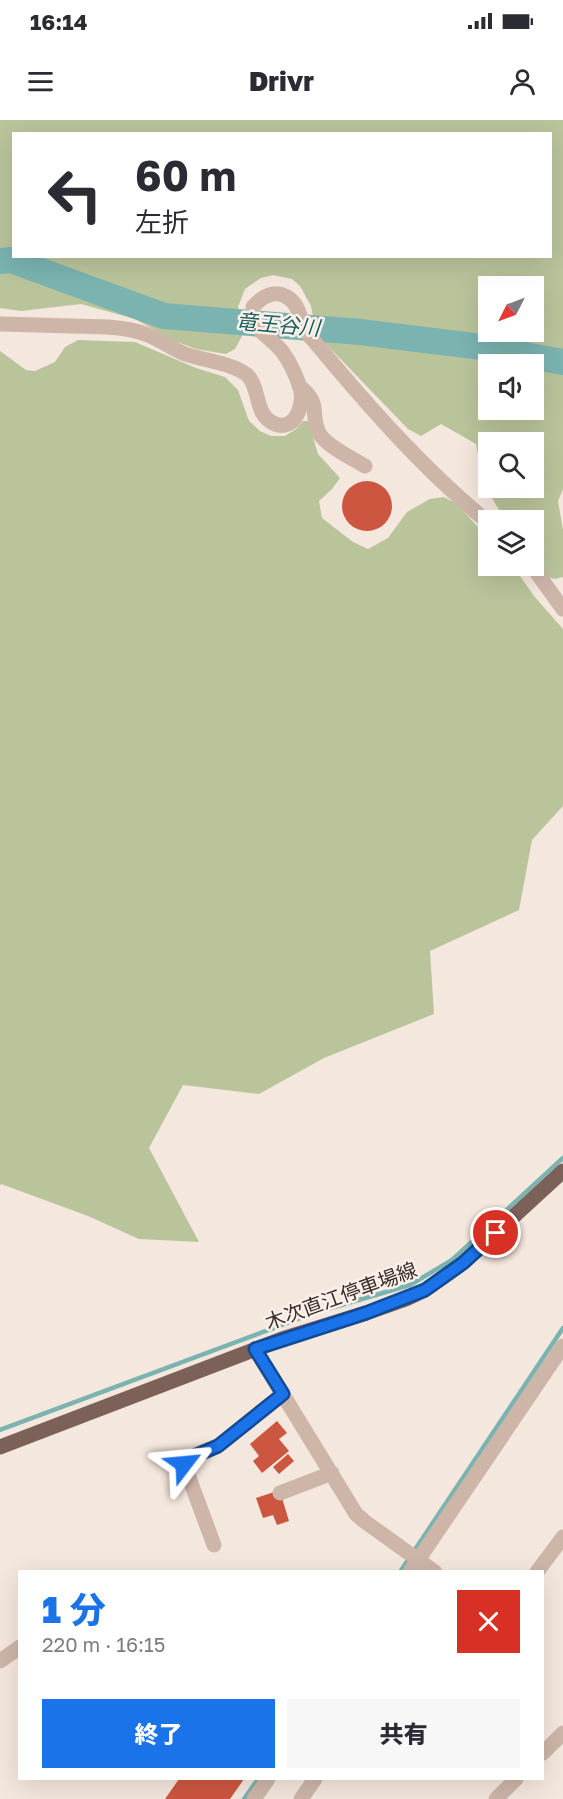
<!DOCTYPE html>
<html lang="ja">
<head>
<meta charset="utf-8">
<style>
	:root { --surface:#fff; --page:#f7f7f7; --text:#2b2b33; --muted:#7c7c81; --accent:#1a73e8 }
	body { margin:0; font-family:"Golos Text","Noto Sans JP",sans-serif; background:var(--page); color:var(--text); height:100vh; display:flex; flex-direction:column; font-size:22px; white-space:nowrap }
	* { box-sizing:border-box; margin:0 }
	p { font-size:20px; color:var(--muted) }
	.icon { flex:none; width:33px; height:33px; fill:none; stroke:currentColor; stroke-width:2; stroke-linecap:round; stroke-linejoin:round }
	.map { position:relative; flex:1; overflow:hidden }
	.side { position:absolute; left:18px; top:1450px; width:526px; height:210px; display:flex; flex-direction:column; background:var(--surface); border-radius:0px; box-shadow:0 6px 24px #0002 }
	.side>* { flex:none }
	.hud { position:absolute; left:12px; top:12px; width:540px; height:126px; border-radius:0px; box-shadow:0 6px 24px #0002; background:#fff; color:var(--text); overflow:hidden }
	.needle { width:39px; rotate:228deg }
	.tools { position:absolute; left:478px; top:156px; display:grid; gap:12px }
	.tools a { display:grid; place-items:center; width:66px; height:66px; border-radius:0px; background:var(--surface); box-shadow:0 6px 24px #0002; font-size:30px }
	.pin { position:absolute; display:grid; place-items:center; width:51px; height:51px; color:#fff; margin:-26px; border:3px solid #fff; border-radius:50%; box-shadow:0 2px 6px #0007 }
	.me { position:absolute; width:66px; margin:-33px; rotate:61deg; stroke-linejoin:round; filter:drop-shadow(0 0 4px #0008) }
	.turn { display:flex; align-items:center; gap:21px; height:126px; padding:0 24px; font-size:27px }
	.turn .icon { width:78px; height:78px; stroke-width:2.5 }
	.turn b { display:block; font-size:42px; line-height:51px }
	.round { display:grid; place-items:center; flex:none; width:63px; height:63px; border-radius:0px; background:var(--page) }
	.summary { display:flex; align-items:center; justify-content:space-between; height:102px; padding:0 24px }
	h1 { font-size:36px; font-weight:800; line-height:45px; color:var(--accent) }
	.button { display:flex; gap:12px; margin-top:auto; padding:12px 24px }
	.button a { flex:1; height:69px; border-radius:0px; background:var(--accent); color:#fff; font-size:24px; font-weight:800; line-height:69px; text-align:center }
	.button a+a { background:var(--page); color:var(--text) }
	.status { display:flex; justify-content:space-between; align-items:center; height:42px; padding:0 30px; background:var(--surface); direction:ltr }
	.status svg { height:16px; fill:currentColor }
	header { display:flex; justify-content:space-between; align-items:center; height:78px; padding:0 24px; background:var(--surface); font-size:27px; font-weight:800 }
	.map>svg:first-child { display:block }
	.green { fill:#bac49b; fill-rule:evenodd }
	.lines { fill:none; stroke-linecap:round; stroke-linejoin:round }
	.stream { stroke:#7ab3b0; stroke-width:4.5 }
	.river { stroke:#7ab3b0; stroke-width:26 }
	.building { fill:#cd5641 }
	.minor { stroke:#cdb5a8; stroke-width:15 }
	.major { stroke:#7c6159; stroke-width:15 }
	.route-casing { stroke:#114b97; stroke-width:15 }
	.route { stroke:#1a73e8; stroke-width:10 }
	.labels { text-anchor:middle; stroke-width:5; stroke-linejoin:round; paint-order:stroke }
	.street-label { font-size:20px; fill:#392c28; stroke:#fbf1ea }
	.water-label { font-size:21px; font-style:italic; fill:#1b5e5c; stroke:#fbf1ea }
</style>
</head>
<body>
<div class="status"><b>16:14</b><svg viewBox="0 0 49 12"><path d="M0 12V9h3v3zM5 12V6h3v6zM10 12V3h3v9zM15 12V0h3v12zM26 1h20v11H26zM47 4h2v5h-2z"/></svg></div>
<header><svg class="icon" aria-label="menu" viewBox="0 0 24 24"><path d="M4 6h16M4 12h16M4 18h16"/></svg>Drivr<svg class="icon" aria-label="person" viewBox="0 0 24 24"><circle cx="12" cy="8" r="4"/><path d="M4 21q1-7 8-7t8 7"/></svg></header>
<div class="map">
<svg width="563" height="1679" viewBox="0 0 563 1679">
	<rect width="100%" height="100%" fill="#f4e7dd"/>
	<path class="green" d="M0 0H563V369L558 381 563 410V457L555 459 547 457 534 434V400H507C488 378 481 353 476 324L441 304 421 316 408 309 325 223 314 202 311 186 300 166 292 159 273 155 261 158 245 169 238 187 242 216 235 229 226 234 196 229 175 221 135 199 81 184 21 191 0 188ZM14 14H550V136H14ZM489 166H534V212H489ZM489 244H534V290H489ZM489 322H534V368H489Z
		M78 220 135 222 196 248 225 257 238 270 249 301 260 311 271 316H285L296 309 303 301H308L318 334 340 358 332 369 319 381 322 398 353 422 368 429 388 418 407 392 430 379 444 377 457 384 489 419V446H513L534 476 563 509V686L532 720 519 790 430 831 434 894 324 938 259 974 183 965 149 1028 199 1122 139 1119 88 1096 1 1064 0 1066V231L26 250 35 251 55 242 65 227Z"/>
	<g class="lines">
		<path class="stream" d="M0 1310 314 1193 410 1165 452 1140 563 1038
			M400 1452 563 1208
			M244 1679 258 1659"/>
		<path class="river" d="M0 141 11 140 164 196 360 212 474 226 563 242"/>
	</g>
	<path class="building" d="M342 386a25 25 0 1 1 50 0a25 25 0 1 1-50 0Z
		M277 1301 287 1313 279 1319 289 1331 262 1353 253 1341 259 1336 250 1324Z
		M288 1334 294 1341 279 1354 273 1347Z
		M274 1372 277 1380 282 1378 289 1401 277 1405 273 1395 263 1398 256 1378Z
		M179 1659H244L230 1679H165Z"/>
	<g class="lines">
		<path class="minor" d="M0 204 108 207C122 208 136 210 148 215 161 220 172 229 185 234 202 240 238 244 249 257 261 272 254 295 275 304 296 312 305 283 300 267 296 256 291 244 284 234 272 216 251 213 253 187 261 177 274 170 285 176 299 182 300 199 306 211 308 214 311 218 314 221 368 286 424 350 489 403
			M299 266C323 285 309 292 319 313 326 326 352 338 365 346
			M532 446 563 489
			M255 1229 356 1394 364 1401 435 1452
			M280 1373 332 1353
			M214 1425 184 1344 185 1340 218 1326 283 1274
			M410 1452 563 1226
			M537 1452 563 1417
			M0 1541 20 1527
			M543 1633 563 1613
			M254 1679 268 1659
			M301 1679 315 1659
			M496 1679 516 1659"/>
		<path class="major" d="M0 1327 282 1219 366 1193 406 1179 425 1170 463 1143 563 1051"/>
	</g>
	<g class="lines">
		<g class="route-casing">
			<path id="route" d="M184 1344 185 1340 218 1326 283 1274 255 1229 366 1193 425 1170 463 1143 496 1113"/>
		</g>
		<use href="#route" class="route"/>
	</g>
	<g class="labels">
		<g class="street-label">
			<text transform="translate(341 1176) rotate(-20)" y="7">木次直江停車場線</text>
		</g>
		<g class="water-label">
			<text transform="translate(278 205) rotate(5)" y="7">竜王谷川</text>
		</g>
	</g>
</svg>
<div class="tools">
<a><svg class="needle" viewBox="-14 -14 28 28"><path d="M0-13l5 13h-10z" fill="#e53935"/><path d="M0 13l5-13h-10z" fill="#7c7c81"/></svg></a>
<a><svg class="icon" aria-label="sound" viewBox="0 0 24 24"><path d="M4 9h4l5-4v14l-5-4H4zM17 9q2 3 0 6"/></svg></a>
<a><svg class="icon" aria-label="search" viewBox="0 0 24 24"><circle cx="10" cy="10" r="6"/><path d="M15 15l6 6"/></svg></a>
<a><svg class="icon" aria-label="layers" viewBox="0 0 24 24"><path d="M12 4l9 5-9 5-9-5zM3 14l9 5 9-5"/></svg></a>
</div>
<div class="pin" style="left:496px;top:1113px;background:#d93025"><svg class="icon" aria-label="arrive" viewBox="0 0 24 24"><path d="M6 21V4h12l-3 4 3 4H6"/></svg></div>
<svg class="me" style="left:184px;top:1344px" viewBox="-20 -20 40 40"><path d="M0-17L14 15 0 8-14 15z" fill="#1a73e8" stroke="#fff" stroke-width="4"/></svg>
<div class="hud">
<div class="turn"><svg class="icon" aria-label="left" viewBox="0 0 24 24"><path d="M17 20v-9H6M10 6l-5 5 5 5"/></svg><div><b>60 m</b>左折</div></div>
</div>
<section class="side">
<div class="summary"><div><h1>1 分</h1><p>220 m · 16:15</p></div><a class="round" style="background:#d93025;color:#fff"><svg class="icon" aria-label="close" viewBox="0 0 24 24"><path d="M6 6l12 12M18 6L6 18"/></svg></a></div>
<div class="button"><a>終了</a><a>共有</a></div>
</section>
</div>
</body>
</html>
